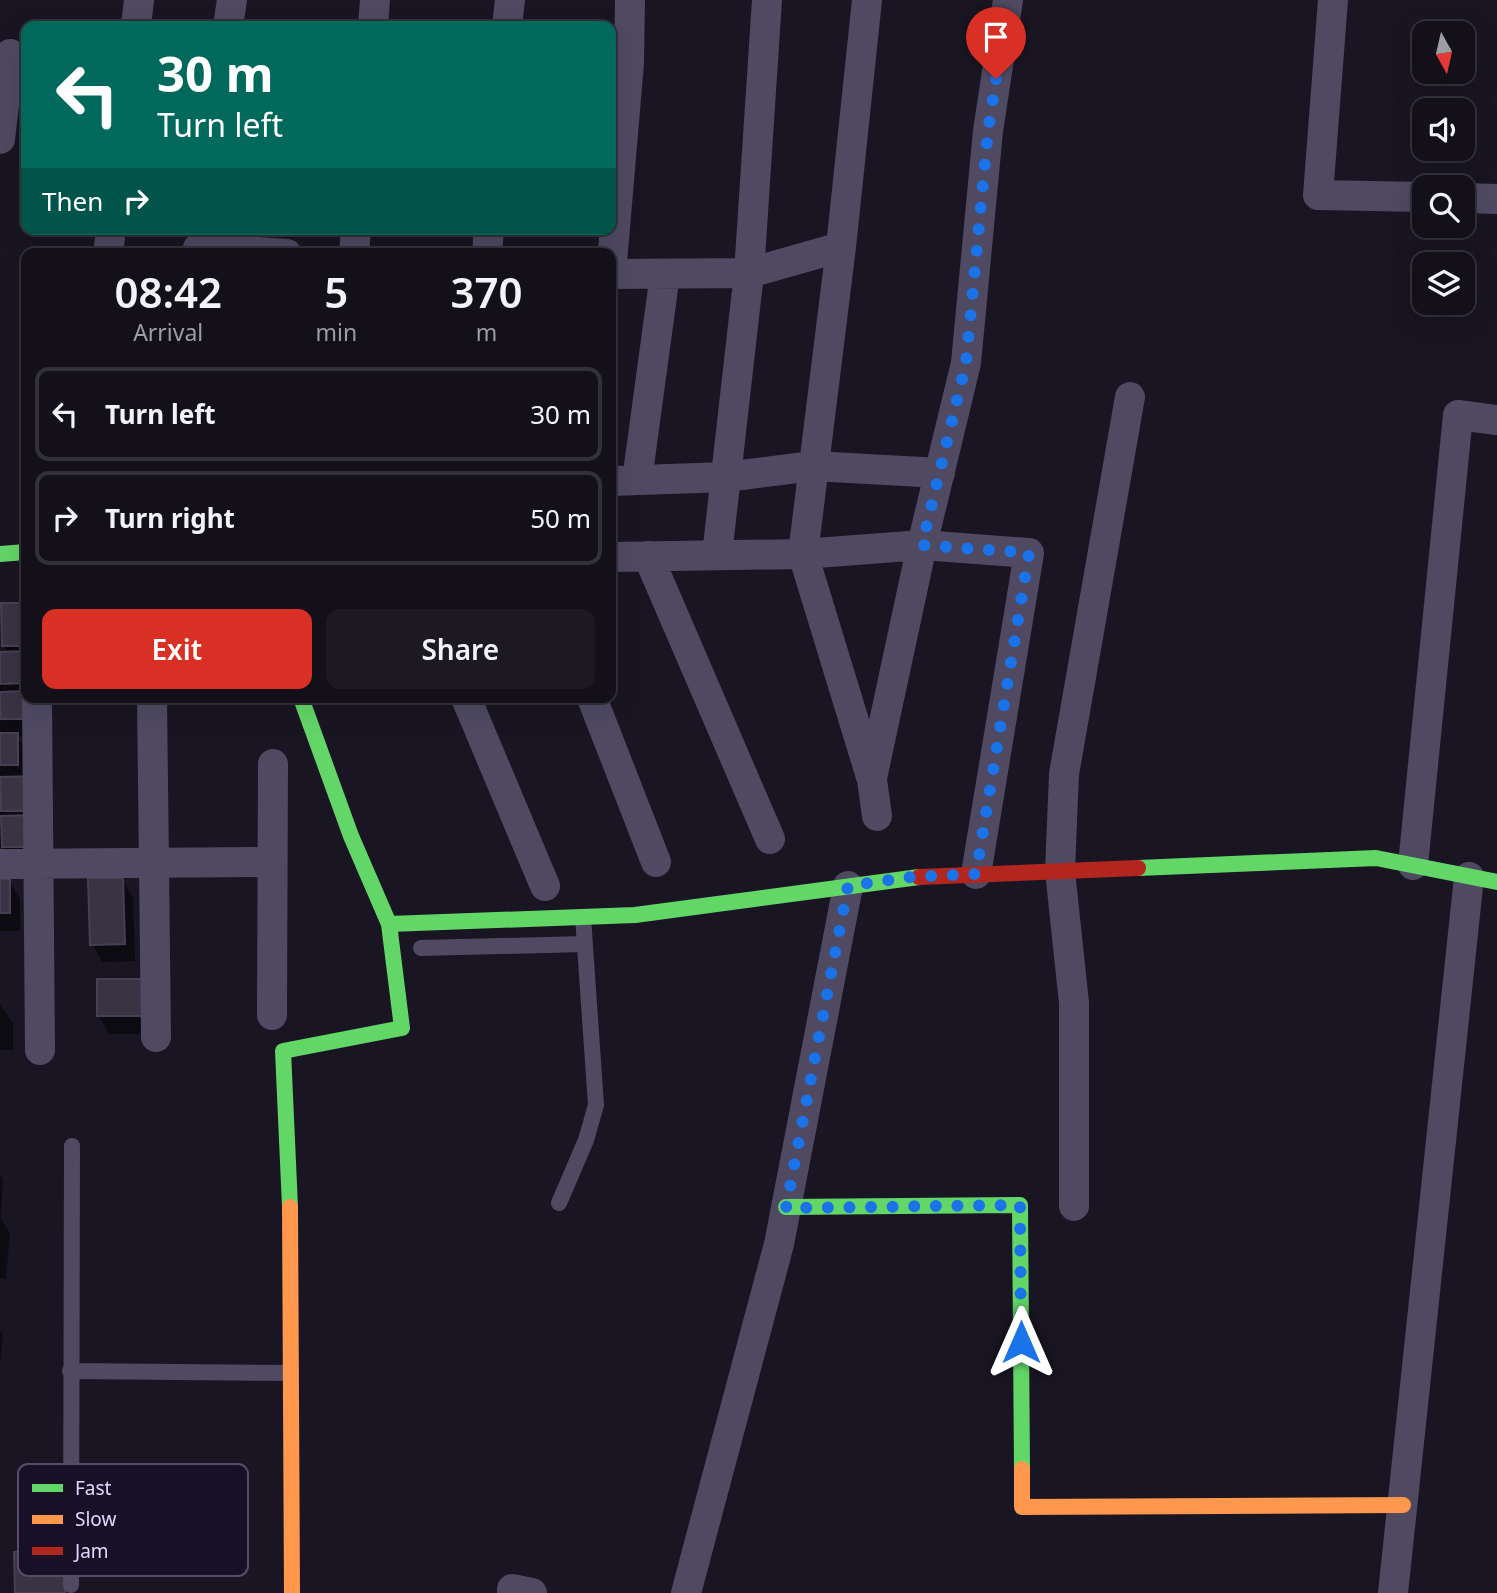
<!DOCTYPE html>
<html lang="en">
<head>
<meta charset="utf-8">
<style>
	:root { --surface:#13101a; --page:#1c1923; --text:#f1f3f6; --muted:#9d9da2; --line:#323039; --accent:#d93025 }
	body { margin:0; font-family:"Noto Sans",sans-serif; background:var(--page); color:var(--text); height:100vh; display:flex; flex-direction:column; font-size:26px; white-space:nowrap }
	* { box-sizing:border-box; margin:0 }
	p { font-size:23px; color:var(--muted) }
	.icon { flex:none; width:38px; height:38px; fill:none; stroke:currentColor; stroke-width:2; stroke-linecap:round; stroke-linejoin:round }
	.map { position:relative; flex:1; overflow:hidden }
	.sheet { position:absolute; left:21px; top:248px; width:595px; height:455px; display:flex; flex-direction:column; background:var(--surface); border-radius:14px; box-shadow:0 7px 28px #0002,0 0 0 2px var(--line) }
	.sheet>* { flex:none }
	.banner { position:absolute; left:21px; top:21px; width:595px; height:214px; border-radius:14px; box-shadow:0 7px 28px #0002,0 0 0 2px var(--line); background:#00695c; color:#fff; overflow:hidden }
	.needle { width:46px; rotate:172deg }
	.controls { position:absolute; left:1412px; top:21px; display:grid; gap:14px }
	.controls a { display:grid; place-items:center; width:63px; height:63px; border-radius:14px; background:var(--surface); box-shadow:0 7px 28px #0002,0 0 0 2px var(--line); font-size:35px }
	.pin { position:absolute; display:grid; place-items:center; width:60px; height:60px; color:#fff; margin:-72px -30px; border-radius:50% 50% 50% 0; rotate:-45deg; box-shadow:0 0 7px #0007 }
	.pin .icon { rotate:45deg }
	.me { position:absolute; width:77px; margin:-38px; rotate:0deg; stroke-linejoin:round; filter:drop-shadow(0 0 5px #0008) }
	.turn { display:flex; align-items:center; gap:24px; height:147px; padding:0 21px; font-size:32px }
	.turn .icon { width:91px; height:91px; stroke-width:2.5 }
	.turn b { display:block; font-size:49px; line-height:60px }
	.then { display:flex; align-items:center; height:66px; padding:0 21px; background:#0003; gap:14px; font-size:26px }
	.eta { display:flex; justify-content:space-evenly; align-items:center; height:119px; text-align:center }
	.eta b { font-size:42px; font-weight:600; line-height:49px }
	.button { display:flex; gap:14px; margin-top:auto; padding:14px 21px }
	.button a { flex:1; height:80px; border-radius:14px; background:var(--accent); color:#fff; font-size:28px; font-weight:600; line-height:80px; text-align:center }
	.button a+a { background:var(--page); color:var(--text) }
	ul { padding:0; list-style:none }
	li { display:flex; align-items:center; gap:21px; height:94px; margin:0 14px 10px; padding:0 7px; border:4px solid var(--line); border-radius:14px }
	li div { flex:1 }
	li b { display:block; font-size:26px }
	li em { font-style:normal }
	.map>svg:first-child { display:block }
	.shadow { fill:#0007 }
	.building { fill:#393344; stroke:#474055; stroke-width:2 }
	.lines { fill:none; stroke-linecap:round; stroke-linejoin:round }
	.lane { stroke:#4f4a62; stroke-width:16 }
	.street { stroke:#4f4a62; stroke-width:30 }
	.fast { stroke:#63d668; stroke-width:16 }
	.slow { stroke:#ff974d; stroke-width:16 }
	.jam { stroke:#b3261e; stroke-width:16 }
	.route { stroke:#1a73e8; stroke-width:12; stroke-dasharray:0 21.6 }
	.key { fill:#181027; stroke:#554c68; stroke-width:2 }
	.key-label { font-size:19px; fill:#e2d7fe }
</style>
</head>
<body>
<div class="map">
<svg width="1497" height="1593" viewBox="0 0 1497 1593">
	<rect width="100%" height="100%" fill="#191522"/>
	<path class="shadow" d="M3 605H26V698L42 736 18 737 27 753 40 855H8L1 843 0 849V826L3 831 0 820V654H8L4 646Z
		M122 879 133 898 135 961 102 962 92 944Z
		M0 881H9L20 899V931H0Z
		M143 981 154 1034H109L99 1016Z
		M0 1005 13 1023V1050H0Z
		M0 1175 3 1179 1 1218 10 1233 6 1279 0 1278Z
		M0 1330 3 1336 0 1366Z"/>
	<path class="building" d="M1 603H26V646H2Z
		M26 651V683L0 684V652Z
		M26 691 33 719H0V692Z
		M0 733H18V765H0Z
		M35 776 36 811H1L0 777Z
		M35 815 36 847H2L1 816Z
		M88 878H123L125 944 90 945Z
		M0 879H10V913H0Z
		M97 979H144V1016H97Z
		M64 1550 65 1593H15L14 1552Z"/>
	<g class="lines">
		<path class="lane" d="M421 948 585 944
			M559 1203 586 1140 596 1105 583 917
			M70 1371 291 1373
			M71 1585 72 1146"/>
		<path class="street" d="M767 0 749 273 841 247
			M867 0 841 247 803 554 872 780 877 816
			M1333 0 1318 195 1424 197
			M136 26 139 0
			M228 26 232 0
			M373 26 375 0
			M507 26 510 0
			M0 139 10 54
			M1463 198 1497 199
			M198 248 287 254
			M108 254 111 229
			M354 254 356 229
			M487 254 489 229
			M611 274 629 63 630 0
			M612 274 749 273 717 555
			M637 480 665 274
			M611 481 726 477 813 466 940 473
			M648 556 770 839
			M611 557 803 554 922 545 1029 553 976 874
			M37 698 40 1050
			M152 698 156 1037
			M466 698 545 886
			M592 698 656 862
			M872 778 922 545 966 363 988 131 1008 0
			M0 864 272 862
			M1413 865 1458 415 1497 420
			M272 1015 273 764
			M1074 1206V1003L1060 871 1064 774 1130 397
			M512 1593V1589L532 1593
			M686 1593 779 1244 848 886
			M1393 1593 1469 877"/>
		<path class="fast" d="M0 554 26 552
			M1138 868 1376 858 1497 882
			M389 924 635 915 919 877
			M290 1207 283 1051 402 1028 389 924 351 836 301 698
			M786 1207 1020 1205 1022 1469"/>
		<path class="slow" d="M290 1207 292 1593
			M1022 1469V1507L1403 1505"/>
		<path class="jam" d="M919 877 1138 868"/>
	</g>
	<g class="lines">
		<path class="route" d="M996 79 988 131 966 363 922 545 1029 553 976 874 912 877 848 886 786 1208 1020 1205 1021 1342"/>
	</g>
	<rect x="18" y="1464" width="230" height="112" rx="10" class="key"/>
	<rect x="32" y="1484" width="31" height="8" fill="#63d668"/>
	<rect x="32" y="1515" width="31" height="9" fill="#ff974d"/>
	<rect x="32" y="1547" width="31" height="8" fill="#b3261e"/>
	<g class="key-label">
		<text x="75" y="1495">Fast</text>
		<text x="75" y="1526">Slow</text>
		<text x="75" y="1558">Jam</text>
	</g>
</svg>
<div class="controls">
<a><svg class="needle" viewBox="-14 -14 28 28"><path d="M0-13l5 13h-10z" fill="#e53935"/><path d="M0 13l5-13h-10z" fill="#9d9da2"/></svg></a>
<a><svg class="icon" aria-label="sound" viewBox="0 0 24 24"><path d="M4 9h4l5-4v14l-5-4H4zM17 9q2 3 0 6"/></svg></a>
<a><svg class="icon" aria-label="search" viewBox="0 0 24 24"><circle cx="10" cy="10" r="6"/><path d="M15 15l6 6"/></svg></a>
<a><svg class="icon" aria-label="layers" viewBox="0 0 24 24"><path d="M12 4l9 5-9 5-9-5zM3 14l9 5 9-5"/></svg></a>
</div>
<div class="pin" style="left:996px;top:79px;background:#d93025"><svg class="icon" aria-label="arrive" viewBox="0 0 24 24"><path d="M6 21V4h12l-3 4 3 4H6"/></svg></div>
<svg class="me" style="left:1021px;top:1342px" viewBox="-20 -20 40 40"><path d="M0-17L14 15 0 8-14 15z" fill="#1a73e8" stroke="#fff" stroke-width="4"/></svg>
<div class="banner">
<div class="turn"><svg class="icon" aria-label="left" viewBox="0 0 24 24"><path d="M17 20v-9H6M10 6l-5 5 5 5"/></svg><div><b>30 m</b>Turn left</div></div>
<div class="then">Then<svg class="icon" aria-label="right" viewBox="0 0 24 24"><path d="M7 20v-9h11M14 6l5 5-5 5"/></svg></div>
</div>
<section class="sheet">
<div class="eta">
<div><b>08:42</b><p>Arrival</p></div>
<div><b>5</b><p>min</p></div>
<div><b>370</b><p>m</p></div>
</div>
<ul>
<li><svg class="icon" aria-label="left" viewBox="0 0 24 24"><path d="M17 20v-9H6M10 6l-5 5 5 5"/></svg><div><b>Turn left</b></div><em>30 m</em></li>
<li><svg class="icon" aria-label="right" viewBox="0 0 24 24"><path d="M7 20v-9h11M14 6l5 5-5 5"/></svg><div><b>Turn right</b></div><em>50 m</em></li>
</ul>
<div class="button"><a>Exit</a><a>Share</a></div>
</section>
</div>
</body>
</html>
